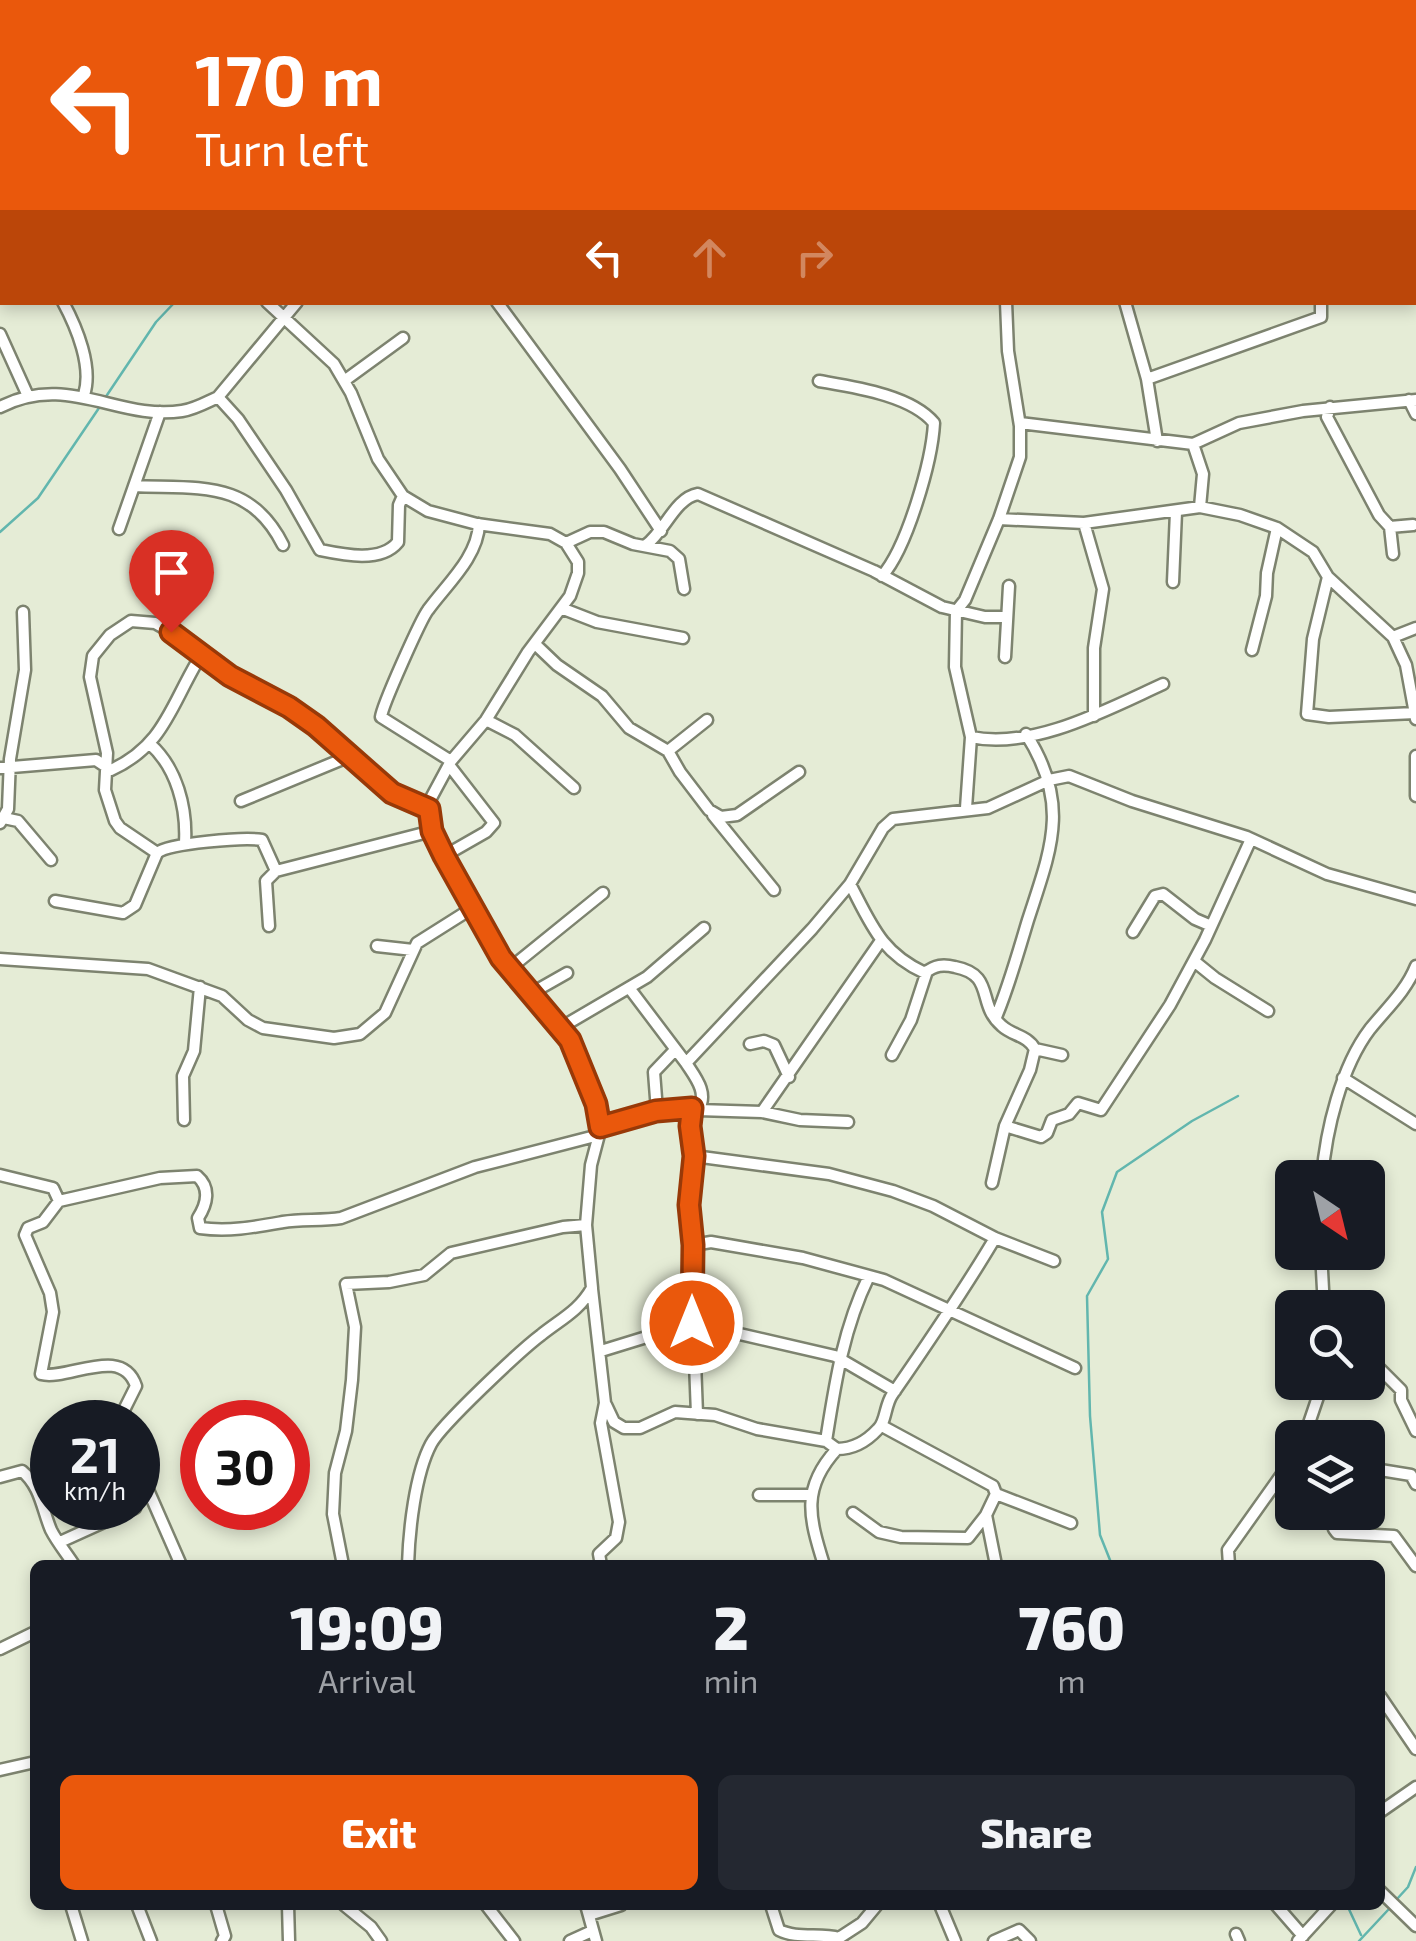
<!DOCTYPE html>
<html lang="en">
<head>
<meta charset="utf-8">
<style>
	:root { --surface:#171b24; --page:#242831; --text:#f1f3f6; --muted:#9ea1a6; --accent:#ea580c }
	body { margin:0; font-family:"Exo 2",sans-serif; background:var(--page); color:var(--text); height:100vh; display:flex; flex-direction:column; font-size:38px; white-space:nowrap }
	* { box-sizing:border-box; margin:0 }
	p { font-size:32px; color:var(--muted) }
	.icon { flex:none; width:55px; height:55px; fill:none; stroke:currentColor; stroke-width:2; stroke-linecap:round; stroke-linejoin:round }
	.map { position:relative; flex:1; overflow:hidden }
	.side { position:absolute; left:30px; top:1560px; width:1355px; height:350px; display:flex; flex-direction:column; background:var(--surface); border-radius:15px; box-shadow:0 5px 15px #0003 }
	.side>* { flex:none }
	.banner { position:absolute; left:0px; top:0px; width:1418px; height:305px; box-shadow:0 5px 15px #0003; background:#ea580c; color:#fff; overflow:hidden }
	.needle { width:65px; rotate:145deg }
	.buttons { position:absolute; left:1275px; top:1160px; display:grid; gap:20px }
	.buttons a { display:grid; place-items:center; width:110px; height:110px; border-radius:15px; background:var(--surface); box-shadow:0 5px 15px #0003; font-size:50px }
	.speed { position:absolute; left:30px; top:1400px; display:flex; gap:20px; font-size:50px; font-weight:700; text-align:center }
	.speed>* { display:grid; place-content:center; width:130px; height:130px; border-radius:50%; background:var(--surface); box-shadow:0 5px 15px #0003; line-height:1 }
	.speed small { font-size:25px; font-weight:400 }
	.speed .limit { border:15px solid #d22; background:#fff; color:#111 }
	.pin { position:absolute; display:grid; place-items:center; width:85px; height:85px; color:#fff; margin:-102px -42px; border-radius:50% 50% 50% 0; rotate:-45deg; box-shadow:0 0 10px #0007 }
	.pin .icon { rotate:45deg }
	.me { position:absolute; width:110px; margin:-55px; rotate:0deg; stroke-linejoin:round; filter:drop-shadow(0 0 8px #0008) }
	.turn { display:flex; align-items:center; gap:35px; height:210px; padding:0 30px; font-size:45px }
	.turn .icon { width:130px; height:130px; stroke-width:2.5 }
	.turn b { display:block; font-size:70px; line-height:85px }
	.lanes { display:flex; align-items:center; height:95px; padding:0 30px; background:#0003; justify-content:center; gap:50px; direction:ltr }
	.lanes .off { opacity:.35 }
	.eta { display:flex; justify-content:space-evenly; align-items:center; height:170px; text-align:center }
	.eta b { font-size:60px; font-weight:800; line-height:70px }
	.cta { display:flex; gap:20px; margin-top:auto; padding:20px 30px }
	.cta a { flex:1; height:115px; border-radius:15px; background:var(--accent); color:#fff; font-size:40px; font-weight:800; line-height:115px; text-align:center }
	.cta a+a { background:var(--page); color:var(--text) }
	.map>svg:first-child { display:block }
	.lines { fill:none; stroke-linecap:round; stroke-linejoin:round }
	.stream { stroke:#62b6ae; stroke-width:2.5 }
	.minor-casing { stroke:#7d836f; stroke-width:15 }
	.minor { stroke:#fff; stroke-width:10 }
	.route-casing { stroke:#983908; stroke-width:25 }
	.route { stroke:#ea580c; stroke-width:18 }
</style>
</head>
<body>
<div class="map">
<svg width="1416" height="1941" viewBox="0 0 1416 1941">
	<rect width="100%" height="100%" fill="#e5ecd6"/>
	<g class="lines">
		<path class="stream" d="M430 2 432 0
			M105 398 156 322 175 302
			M0 532 38 498 101 405
			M1112 1565 1100 1535 1090 1416 1087 1296 1108 1259 1102 1212 1117 1172 1192 1121 1238 1096
			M1397 1899 1408 1887 1416 1867
			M1347 1905 1361 1935
			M1359 1941 1388 1910"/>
		<g class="minor-casing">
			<path id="minor" d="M761 0 773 2
				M1073 0 1074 2
				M1221 0 1222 2
				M1377 0 1378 2
				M47 2V0
				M153 2 154 0
				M705 2 706 0
				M1012 2V0
				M1329 2 1331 0
				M1415 47 1416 48
				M0 175 2 183
				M63 302C77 328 93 367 84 395
				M267 302 334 364 351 393 378 459 403 496 428 511 477 524 550 534 566 543 578 562V573L570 596 528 652 486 720 451 761 430 800 429 809 432 831 444 856 501 958 570 1040 596 1104 601 1127 591 1165 586 1225 592 1288C579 1311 561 1319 541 1335 521 1350 441 1425 431 1444 415 1474 409 1531 408 1565
				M497 302 620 469 661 531
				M1125 302 1147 379 1157 441
				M0 334 28 396
				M1147 379 1321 317V302
				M344 381 403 338
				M819 381C853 387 911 395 934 423 932 461 907 548 882 576
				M218 397 238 419 286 490 320 550C344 555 381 563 398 542L399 505 403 496
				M1409 400 1416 414
				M0 407C68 372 118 421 182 411 195 409 207 402 218 397L297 302
				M1330 407 1327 417 1379 515 1390 527 1413 525
				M1020 423 1193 444 1239 423 1303 411 1416 400
				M1193 444 1203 474 1200 507
				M134 486C199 489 250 479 283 545
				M999 519 1084 523 1200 507 1240 515 1277 528 1313 552 1328 577 1393 637 1406 665 1416 719
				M1084 523 1103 589 1094 648V716
				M1390 527 1393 554
				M119 529 160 412
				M566 543 590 532H604L633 544 670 551 679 559 684 589
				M646 545C665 531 675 498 698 494L874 571 942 607 985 617H1005
				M1328 577 1313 639 1307 714 1329 717 1415 713
				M1173 582 1176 512
				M561 608 597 622 683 638
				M956 610 955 667 971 737 966 808
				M957 610 965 600 999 519 1020 457V426L1008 351 1006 302
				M1393 637 1416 628
				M535 644 557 665 602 696 629 728 668 751 680 772 709 810 721 817 737 815 799 772
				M1252 650 1266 596 1267 573 1277 528
				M1005 657 1009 586
				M486 720 515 735 574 788
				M971 737C1033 750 1108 709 1163 684
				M150 744C177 768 187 808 185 843
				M668 751 707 720
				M1416 756V796
				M451 761 381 717C382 706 421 619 428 610 446 585 478 557 479 524
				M0 768 96 760 111 770C163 746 170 708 197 662L203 658
				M241 801 350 756
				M713 815 774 890
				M4 818 18 821 51 860
				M0 823 8 809 10 759 25 670 23 612
				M157 853 120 828 115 821 105 790 107 753 90 677 93 656 110 635 131 621 155 623 171 632 230 676 289 707 316 726 392 793 429 809
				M444 856 486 832 494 823 449 765
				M850 884C871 924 881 953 925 973 935 965 943 964 955 967 996 975 976 1004 1002 1026 1013 1036 1027 1035 1035 1049L1062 1055
				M55 901 123 913 135 905 157 853C169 843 245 837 262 840L276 871 432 831
				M269 926 266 881 276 871
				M1133 932 1155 896 1163 894 1195 919 1209 925
				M377 946 413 950
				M0 959 148 969 222 996 248 1020 263 1028 334 1038 360 1034 385 1013 417 943 474 907
				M1194 961 1215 978 1268 1011
				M509 969 603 893
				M630 989 686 1063
				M530 994 567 973
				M996 1017C1009 986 1018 953 1028 920 1051 849 1071 804 1026 734
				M560 1028 647 977 704 928
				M750 1044 764 1041 774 1045 789 1077
				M892 1055 911 1020 927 971
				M1343 1078 1416 1124
				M692 1108 690 1126 694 1156 829 1174 893 1191 933 1206 995 1238 1054 1261
				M698 1110 762 1112 880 942
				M657 1111 654 1072 675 1050
				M762 1112 800 1120 848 1122
				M184 1120 183 1076 194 1051 200 987
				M1005 1126 1041 1137 1047 1133 1052 1120 1069 1114 1078 1103 1101 1110 1170 1005 1205 940 1251 839
				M601 1127 657 1111 698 1110C709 1093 695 1077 686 1063L812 929 850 884 883 828 893 819 988 808 1049 780 1069 776 1132 801 1247 837 1327 874 1416 899
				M694 1156 689 1205 697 1414
				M0 1175 53 1188 59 1201 43 1222 28 1228 25 1235 50 1293 53 1312 41 1374C68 1381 122 1344 136 1386L123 1412 122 1422
				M1322 1178C1326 1130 1341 1067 1370 1029 1387 1008 1406 991 1416 966
				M992 1183 1005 1126 1030 1070 1035 1049
				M59 1201 160 1178 197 1176C211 1188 207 1204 198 1218L200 1228C229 1232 255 1227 283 1222 301 1219 322 1221 341 1218L475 1167 599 1135
				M693 1245 711 1242 803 1258 884 1280 1075 1368
				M1321 1252 1324 1308
				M592 1289 605 1403 601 1423 619 1522 616 1538 599 1554 601 1565
				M601 1351 692 1323 835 1356 895 1391
				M1368 1357 1401 1390V1400L1416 1431
				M606 1405 614 1422 624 1428H640L675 1412 715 1415 757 1429 826 1441 837 1449
				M882 1426 993 1486 996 1494 986 1515 996 1565
				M1304 1438 1323 1382
				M826 1441C835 1384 843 1329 869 1276
				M138 1467 181 1565
				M1368 1468 1411 1475 1416 1484
				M0 1477 22 1471C41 1487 42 1509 51 1530 57 1542 67 1554 74 1565
				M996 1494 1071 1523
				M759 1495H810
				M1340 1512 1334 1529 1337 1533 1394 1536 1416 1566
				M853 1513 879 1532 901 1537 968 1538 986 1515
				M60 1542 135 1508
				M343 1565 333 1514 335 1473 346 1431 352 1380 355 1327 346 1284 389 1282 424 1275 451 1253 563 1227 586 1225
				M824 1565C809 1517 801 1488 837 1449 853 1449 867 1441 878 1429 886 1422 885 1405 892 1395 928 1343 963 1292 995 1238
				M1229 1565 1228 1550 1292 1460
				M0 1649 35 1632
				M1380 1696 1416 1749
				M0 1770 35 1762
				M1380 1812 1416 1787
				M1380 1891 1416 1926
				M71 1905 82 1941
				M137 1905 151 1941
				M216 1905 225 1936 222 1941
				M288 1905 289 1941
				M344 1905 371 1927 381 1941
				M486 1905 514 1941
				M586 1905 596 1941
				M771 1905 779 1930C796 1939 820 1933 839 1938L862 1923 877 1905
				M940 1905 955 1941
				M1276 1905 1303 1936
				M589 1915 621 1905
				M1236 1934 1239 1941
				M570 1941 592 1931
				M994 1941 1019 1930 1030 1941
				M1298 1941 1331 1905"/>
		</g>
		<use href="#minor" class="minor"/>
	</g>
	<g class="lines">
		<g class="route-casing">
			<path id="route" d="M171 632 230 676 289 707 316 726 392 793 429 809 432 831 444 856 501 958 570 1040 596 1104 600 1127 656 1111 692 1108 690 1126 694 1156 689 1205 693 1245 692 1323"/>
		</g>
		<use href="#route" class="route"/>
	</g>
</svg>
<div class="buttons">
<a><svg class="needle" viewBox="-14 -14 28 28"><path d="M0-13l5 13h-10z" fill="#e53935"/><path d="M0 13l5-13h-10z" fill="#9ea1a6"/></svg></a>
<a><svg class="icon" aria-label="search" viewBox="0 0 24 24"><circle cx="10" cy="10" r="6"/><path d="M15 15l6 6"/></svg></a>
<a><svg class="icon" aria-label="layers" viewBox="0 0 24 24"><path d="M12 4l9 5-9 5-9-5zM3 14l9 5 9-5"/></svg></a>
</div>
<div class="speed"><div>21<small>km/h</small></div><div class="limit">30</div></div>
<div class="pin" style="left:171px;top:632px;background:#d93025"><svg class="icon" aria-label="arrive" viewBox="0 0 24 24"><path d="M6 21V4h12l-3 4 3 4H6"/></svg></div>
<svg class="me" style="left:692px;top:1323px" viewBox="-20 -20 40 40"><circle r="17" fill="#ea580c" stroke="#fff" stroke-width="3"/><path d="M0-11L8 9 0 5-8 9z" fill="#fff"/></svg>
<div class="banner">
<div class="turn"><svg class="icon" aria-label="left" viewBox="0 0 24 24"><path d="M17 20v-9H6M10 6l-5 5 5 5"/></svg><div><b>170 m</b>Turn left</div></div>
<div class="lanes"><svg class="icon" aria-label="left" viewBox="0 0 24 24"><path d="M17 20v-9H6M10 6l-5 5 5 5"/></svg><svg class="icon off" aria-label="ahead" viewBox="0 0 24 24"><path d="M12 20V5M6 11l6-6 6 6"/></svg><svg class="icon off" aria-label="right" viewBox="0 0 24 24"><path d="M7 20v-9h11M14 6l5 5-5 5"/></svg></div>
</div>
<section class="side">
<div class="eta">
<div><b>19:09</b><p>Arrival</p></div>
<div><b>2</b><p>min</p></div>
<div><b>760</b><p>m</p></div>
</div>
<div class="cta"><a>Exit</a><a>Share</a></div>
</section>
</div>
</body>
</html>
